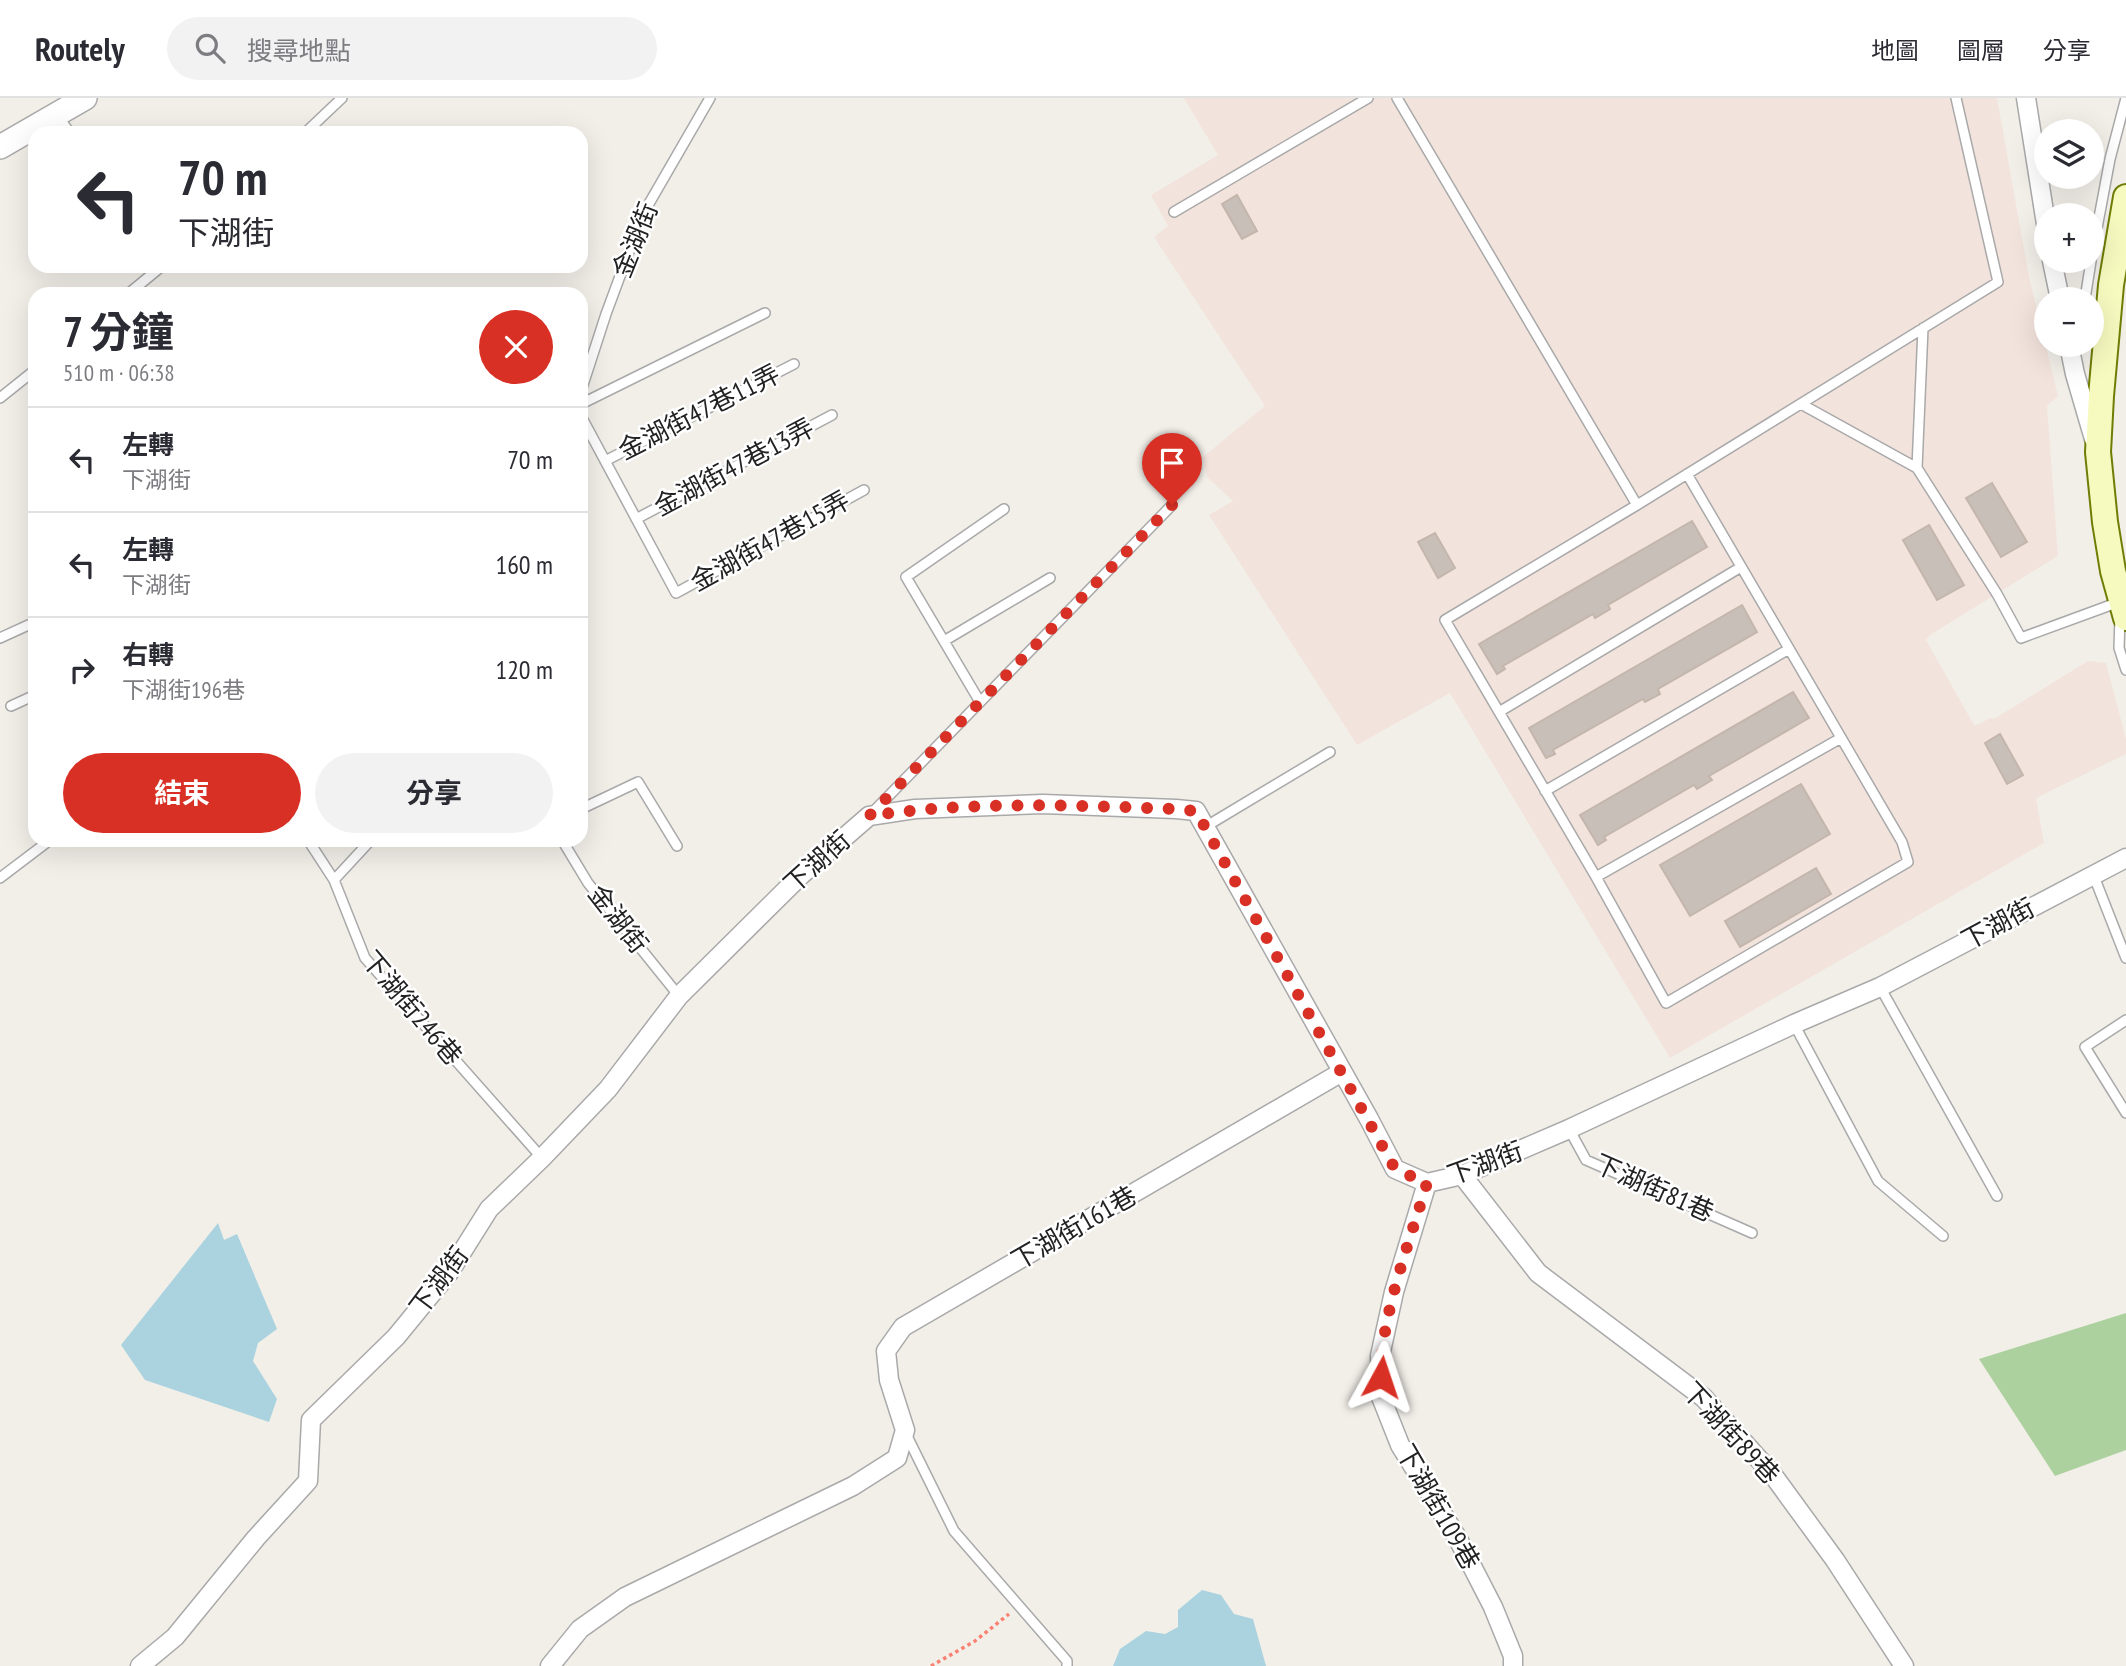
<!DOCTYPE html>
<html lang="zh-TW">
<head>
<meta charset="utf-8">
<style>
	:root { --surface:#fff; --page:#f2f2f3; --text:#2b2b33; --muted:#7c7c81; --line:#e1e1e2; --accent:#d93025 }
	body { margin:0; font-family:"PT Sans Narrow","Noto Sans TC",sans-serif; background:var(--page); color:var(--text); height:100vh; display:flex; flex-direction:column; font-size:26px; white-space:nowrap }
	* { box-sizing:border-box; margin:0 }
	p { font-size:23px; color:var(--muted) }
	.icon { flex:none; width:38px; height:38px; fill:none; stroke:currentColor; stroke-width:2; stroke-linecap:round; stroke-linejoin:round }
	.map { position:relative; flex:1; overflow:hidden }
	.drawer { position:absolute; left:28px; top:189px; width:560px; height:560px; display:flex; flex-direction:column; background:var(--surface); border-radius:21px; box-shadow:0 7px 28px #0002 }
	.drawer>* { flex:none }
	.banner { position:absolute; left:28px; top:28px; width:560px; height:147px; border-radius:21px; box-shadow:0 7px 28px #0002; background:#fff; color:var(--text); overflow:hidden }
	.buttons { position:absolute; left:2034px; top:21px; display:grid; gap:14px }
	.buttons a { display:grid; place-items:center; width:70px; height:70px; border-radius:50%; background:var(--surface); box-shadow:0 7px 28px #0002; font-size:35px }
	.pin { position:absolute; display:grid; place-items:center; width:60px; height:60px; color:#fff; margin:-72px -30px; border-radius:50% 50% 50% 0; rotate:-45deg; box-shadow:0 0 7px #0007 }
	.pin .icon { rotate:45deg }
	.me { position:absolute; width:77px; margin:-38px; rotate:5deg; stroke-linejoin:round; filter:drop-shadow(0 0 5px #0008) }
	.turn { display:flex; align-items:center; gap:24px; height:147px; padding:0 35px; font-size:32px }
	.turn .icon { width:91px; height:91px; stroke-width:2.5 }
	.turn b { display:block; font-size:49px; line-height:60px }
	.round { display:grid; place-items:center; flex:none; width:74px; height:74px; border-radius:37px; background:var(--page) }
	.head { display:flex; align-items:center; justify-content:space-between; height:119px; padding:0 35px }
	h1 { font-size:42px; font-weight:700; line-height:52px }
	.cta { display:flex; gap:14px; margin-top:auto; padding:14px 35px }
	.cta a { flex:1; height:80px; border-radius:42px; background:var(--accent); color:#fff; font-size:28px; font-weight:700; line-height:80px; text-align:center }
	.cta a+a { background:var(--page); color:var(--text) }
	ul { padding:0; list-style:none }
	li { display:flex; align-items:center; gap:21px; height:105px; padding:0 35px; border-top:2px solid var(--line) }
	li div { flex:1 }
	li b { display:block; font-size:26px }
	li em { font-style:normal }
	header { display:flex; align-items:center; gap:42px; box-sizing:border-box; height:98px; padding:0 35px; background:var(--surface); border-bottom:2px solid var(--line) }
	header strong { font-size:33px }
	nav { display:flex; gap:38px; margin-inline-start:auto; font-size:24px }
	.search { width:490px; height:63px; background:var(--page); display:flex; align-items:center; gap:18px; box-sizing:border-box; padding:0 24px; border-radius:38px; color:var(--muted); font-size:26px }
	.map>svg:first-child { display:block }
	.military { fill:#f3e3dd }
	.forest { fill:#add19e }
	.water { fill:#aad3df }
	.building { fill:#c7bfb8; stroke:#c4b6ab; stroke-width:2 }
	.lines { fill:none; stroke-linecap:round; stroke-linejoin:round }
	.service-casing { stroke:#a9a9a9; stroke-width:12 }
	.minor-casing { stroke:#a9a9a9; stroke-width:21 }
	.tertiary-casing { stroke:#a9a9a9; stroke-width:26 }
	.secondary-casing { stroke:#707d05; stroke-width:28 }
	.path { stroke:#fa8072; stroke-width:3.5; stroke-dasharray:3.5 3.5; stroke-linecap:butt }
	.service { stroke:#fff; stroke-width:9 }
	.minor { stroke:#fff; stroke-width:18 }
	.tertiary { stroke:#fff; stroke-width:23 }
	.secondary { stroke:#f7fabf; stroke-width:24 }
	.route { stroke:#d93025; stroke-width:12; stroke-dasharray:0 21.6 }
	.labels { text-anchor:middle; stroke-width:5; stroke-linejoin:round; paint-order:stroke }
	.street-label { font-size:26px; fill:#222; stroke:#fff }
</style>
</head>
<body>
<header>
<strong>Routely</strong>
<div class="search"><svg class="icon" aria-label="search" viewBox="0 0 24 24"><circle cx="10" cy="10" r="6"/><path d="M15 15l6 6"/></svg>搜尋地點</div>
<nav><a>地圖</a><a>圖層</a><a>分享</a></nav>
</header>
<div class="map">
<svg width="2126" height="1568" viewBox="0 0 2126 1568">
	<rect width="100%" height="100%" fill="#f2efe9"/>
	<path class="military" d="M1184 0H1997L2029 179 2058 298 2047 308 2058 458 1930 537 1926 542 1974 627 1979 626 1990 620 1994 621 2088 563 2106 565 2126 641V656L2036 700 2044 745 1670 960 1450 595 1357 647 1209 417 1233 403 1207 379 1203 359 1265 308 1154 139 1168 128 1151 97 1218 57Z"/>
	<path class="forest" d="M2126 1215V1352L2055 1378 1979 1261Z"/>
	<path class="water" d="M218 1125 224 1142 237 1136 277 1231 258 1245 253 1263 277 1301 269 1324 145 1282 121 1247Z
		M1202 1492 1221 1497 1234 1516 1253 1521 1266 1568H1113L1120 1551 1146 1533 1165 1536 1178 1529V1512Z"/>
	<path class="building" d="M1237 97 1257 133 1242 141 1222 106Z
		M1992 385 2027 444 2001 459 1966 400Z
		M1692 423 1707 449 1608 507 1610 511 1595 520 1593 516 1503 568 1505 571 1497 576 1479 546Z
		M1929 427 1964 487 1937 502 1903 442Z
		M1435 435 1455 470 1438 480 1418 444Z
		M1742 507 1757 534 1658 591 1660 596 1645 604 1643 601 1553 652 1555 656 1546 660 1529 630Z
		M1793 594 1809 620 1709 678 1712 682 1697 691 1694 687 1604 739 1606 742 1598 747 1580 717Z
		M2000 636 2023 677 2007 686 1985 645Z
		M1801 686 1830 736 1690 818 1660 767Z
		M1816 770 1831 796 1740 849 1725 823Z"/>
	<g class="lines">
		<g class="service-casing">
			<path id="service" d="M1397 0 1637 407 1998 184 1956 0
				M57 17 70 35
				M305 35 342 0
				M1174 114 1368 0
				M2091 162 2110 61 2126 0
				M128 196 162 168
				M2085 201 2091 163
				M581 293 606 216 643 116 710 0
				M0 300 35 272
				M581 306 765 215
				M1801 306 1917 370 1997 496 2021 540 2119 504
				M581 318 676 495 864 392
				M605 363 794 266
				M1917 370 1923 230
				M1637 407 1445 522 1596 779 1666 905 1908 764 1902 744 1687 376
				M636 421 832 317
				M2120 519 2119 550 2126 572
				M0 540 35 524
				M944 543 1050 480
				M980 604 906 479 1004 411
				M11 608 35 597
				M1499 614 1741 469
				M1545 693 1789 551
				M581 711 638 684 677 748
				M872 715 1172 407
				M1205 729 1330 654
				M308 742 334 782 365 860 542 1060
				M562 742 588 785 679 898
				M2093 776 2126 860
				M1596 779 1841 640
				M0 780 50 742
				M334 782 371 742
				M1880 889 1997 1098
				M2126 922 2085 949 2126 1015
				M1794 926 1878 1083 1943 1138
				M1569 1031 1586 1062 1752 1135
				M905 1334 954 1433 1067 1563V1568"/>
		</g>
		<g class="minor-casing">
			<path id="minor" d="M2026 0 2046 126
				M2052 163 2060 201
				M2069 247 2075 276 2094 341
				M1462 1077 1538 1175 1704 1300 1773 1377 1835 1462 1904 1568
				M1427 1085 1394 1194 1380 1258 1381 1299 1400 1347 1458 1441 1493 1509 1513 1558V1568
				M140 1568 175 1539 256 1440 308 1383 311 1322 396 1239 450 1173 489 1111 542 1060 608 991 679 898 801 777 869 718 915 711 1043 706 1176 711 1196 713 1369 1021 1395 1071 1427 1085 1462 1077 1569 1031 1794 926 1880 889 2126 760
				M550 1568 580 1531 625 1499 853 1388 897 1360 905 1332 889 1282 886 1253 903 1229 1342 974"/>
		</g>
		<g class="tertiary-casing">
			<path id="tertiary" d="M0 49 85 0"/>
		</g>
		<g class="secondary-casing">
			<path id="secondary" d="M2126 99 2111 187 2101 298 2098 354 2105 424 2113 473 2126 520"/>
		</g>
		<path class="path" d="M931 1568 975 1543 1009 1516"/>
		<use href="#service" class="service"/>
		<use href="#minor" class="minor"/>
		<use href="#tertiary" class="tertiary"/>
		<use href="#secondary" class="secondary"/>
	</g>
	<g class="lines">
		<path class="route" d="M1172 407 869 718C970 703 1073 707 1176 711L1196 713 1395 1071 1427 1085C1410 1143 1380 1220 1381 1279"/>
	</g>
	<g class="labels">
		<g class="street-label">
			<text transform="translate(635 142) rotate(-68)" y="9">金湖街</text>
			<text transform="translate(699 314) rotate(-27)" y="9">金湖街47巷11弄</text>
			<text transform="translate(734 369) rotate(-28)" y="9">金湖街47巷13弄</text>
			<text transform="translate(770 443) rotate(-29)" y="9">金湖街47巷15弄</text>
			<text transform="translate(817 764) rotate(-42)" y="9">下湖街</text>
			<text transform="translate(618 821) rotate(52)" y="9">金湖街</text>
			<text transform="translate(1998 826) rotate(-28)" y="9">下湖街</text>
			<text transform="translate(412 910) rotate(50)" y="9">下湖街246巷</text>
			<text transform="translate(1485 1065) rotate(-20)" y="9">下湖街</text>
			<text transform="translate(1654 1090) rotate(24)" y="9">下湖街81巷</text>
			<text transform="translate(1074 1130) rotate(-30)" y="9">下湖街161巷</text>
			<text transform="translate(439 1183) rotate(-53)" y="9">下湖街</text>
			<text transform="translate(1731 1335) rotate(47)" y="9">下湖街89巷</text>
			<text transform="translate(1438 1409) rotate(60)" y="9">下湖街109巷</text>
		</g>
	</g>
</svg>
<div class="buttons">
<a><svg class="icon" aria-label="layers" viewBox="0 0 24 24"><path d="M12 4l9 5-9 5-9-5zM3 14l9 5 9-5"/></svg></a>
<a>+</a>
<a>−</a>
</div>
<div class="pin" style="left:1172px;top:407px;background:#d93025"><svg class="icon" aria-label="arrive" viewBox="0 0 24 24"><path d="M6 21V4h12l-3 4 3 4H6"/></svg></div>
<svg class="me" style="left:1381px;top:1279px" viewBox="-20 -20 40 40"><path d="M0-17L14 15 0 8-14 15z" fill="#d93025" stroke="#fff" stroke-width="4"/></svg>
<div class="banner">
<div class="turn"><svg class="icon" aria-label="left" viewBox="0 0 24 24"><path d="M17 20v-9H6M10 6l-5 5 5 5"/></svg><div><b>70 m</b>下湖街</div></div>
</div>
<section class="drawer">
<div class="head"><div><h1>7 分鐘</h1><p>510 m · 06:38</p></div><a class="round" style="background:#d93025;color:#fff"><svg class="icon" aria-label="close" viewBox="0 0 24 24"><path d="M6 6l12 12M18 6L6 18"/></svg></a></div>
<ul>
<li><svg class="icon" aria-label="left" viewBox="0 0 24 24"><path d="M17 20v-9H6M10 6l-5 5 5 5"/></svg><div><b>左轉</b><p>下湖街</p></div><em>70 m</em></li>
<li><svg class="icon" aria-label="left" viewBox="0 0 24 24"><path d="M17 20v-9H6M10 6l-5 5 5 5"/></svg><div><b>左轉</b><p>下湖街</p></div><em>160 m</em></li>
<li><svg class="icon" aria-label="right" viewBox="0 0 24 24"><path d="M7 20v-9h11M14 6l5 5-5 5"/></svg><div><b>右轉</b><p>下湖街196巷</p></div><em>120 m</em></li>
</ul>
<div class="cta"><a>結束</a><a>分享</a></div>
</section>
</div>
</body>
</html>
